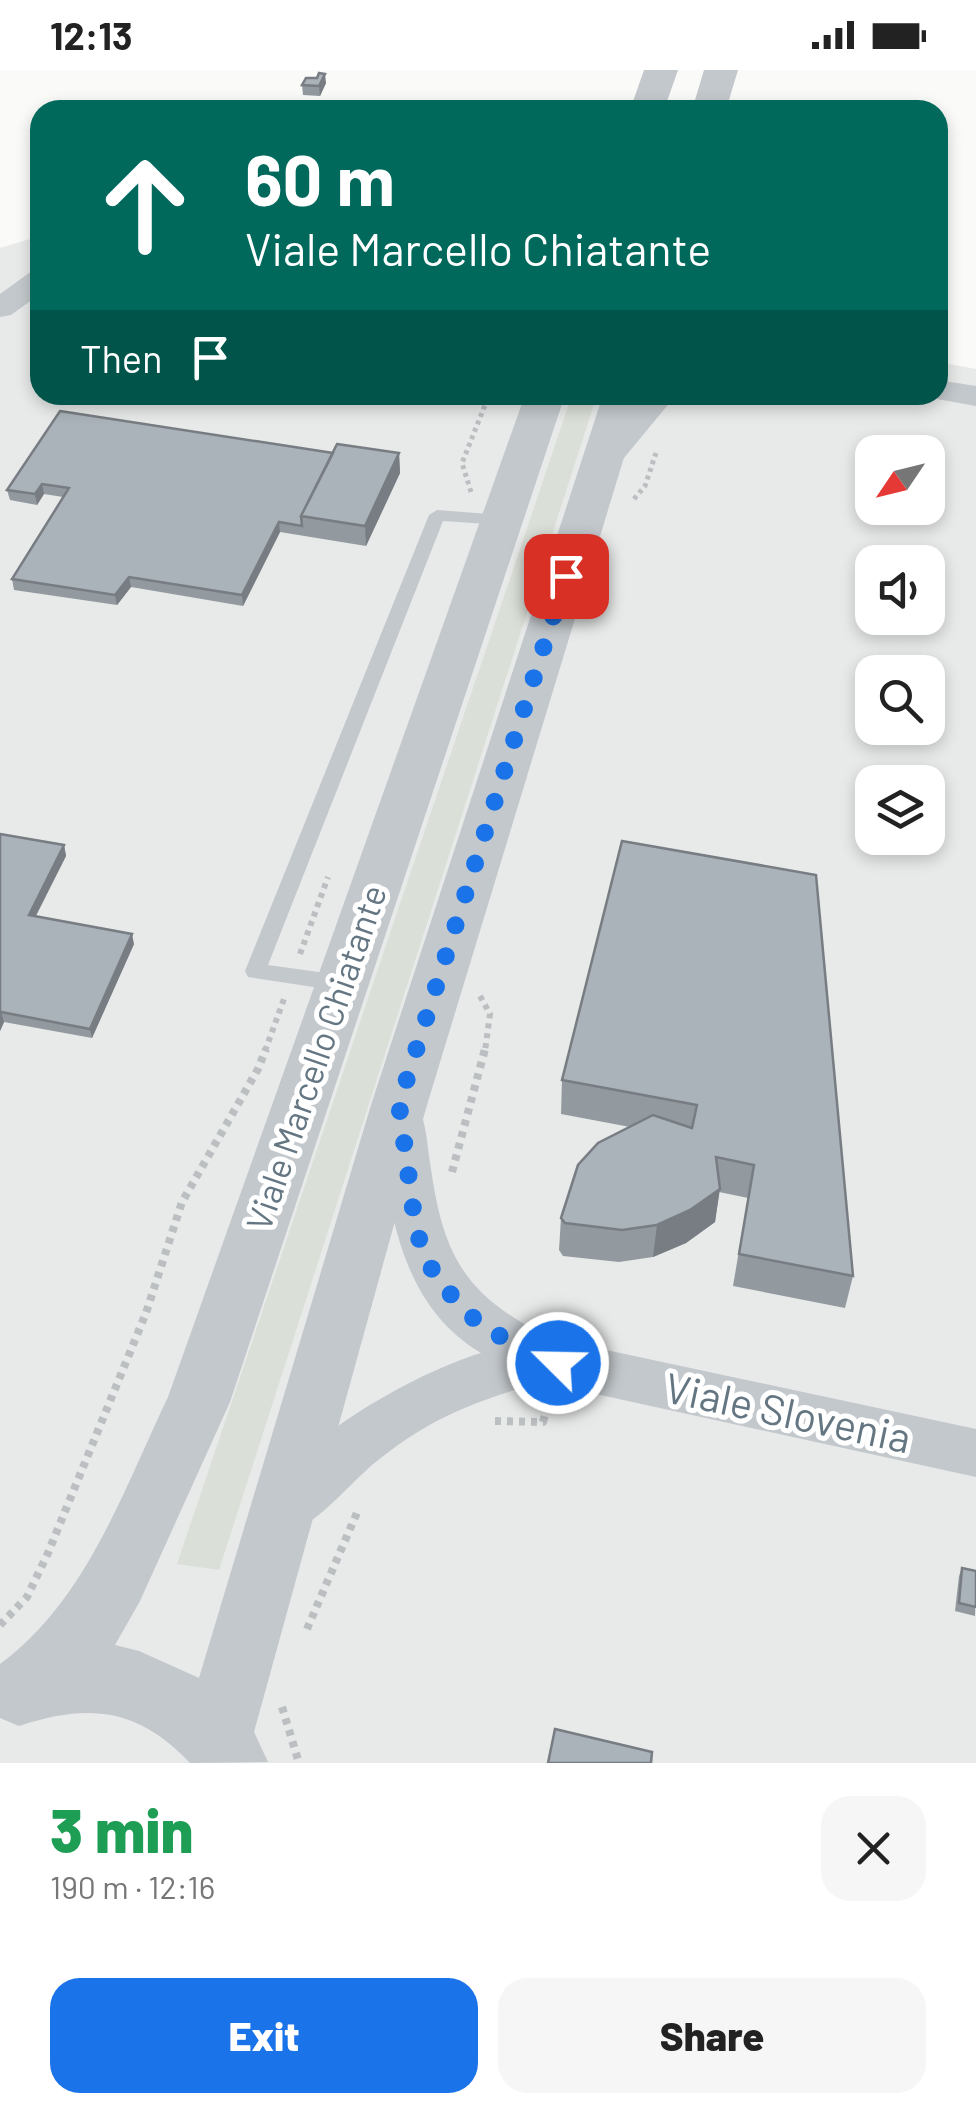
<!DOCTYPE html>
<html lang="en">
<head>
<meta charset="utf-8">
<style>
	:root { --surface:#fff; --page:#f6f6f6; --text:#222; --muted:#767676; --accent:#1a73e8 }
	body { margin:0; font-family:Barlow,sans-serif; background:var(--page); color:var(--text); height:100vh; display:flex; flex-direction:column; font-size:38px; white-space:nowrap }
	* { box-sizing:border-box; margin:0 }
	p { font-size:32px; color:var(--muted) }
	.icon { flex:none; width:55px; height:55px; fill:none; stroke:currentColor; stroke-width:2; stroke-linecap:round; stroke-linejoin:round }
	.map { position:relative; height:1693px; overflow:hidden }
	.drawer { display:flex; flex-direction:column; background:var(--surface); flex:1 }
	.drawer>* { flex:none }
	.top-card { position:absolute; left:30px; top:30px; width:918px; height:305px; border-radius:30px; box-shadow:0 5px 15px #0003; background:#00695c; color:#fff; overflow:hidden }
	.needle { width:65px; rotate:235deg }
	.fabs { position:absolute; left:855px; top:365px; display:grid; gap:20px }
	.fabs a { display:grid; place-items:center; width:90px; height:90px; border-radius:20px; background:var(--surface); box-shadow:0 5px 15px #0003; font-size:50px }
	.pin { position:absolute; display:grid; place-items:center; width:85px; height:85px; color:#fff; margin:-42px; border-radius:20px; box-shadow:0 5px 15px #0006 }
	.me { position:absolute; width:110px; margin:-55px; rotate:293deg; stroke-linejoin:round; filter:drop-shadow(0 0 8px #0008) }
	.turn { display:flex; align-items:center; gap:35px; height:210px; padding:0 50px; font-size:45px }
	.turn .icon { width:130px; height:130px; stroke-width:2.5 }
	.turn b { display:block; font-size:70px; line-height:85px }
	.then { display:flex; align-items:center; height:95px; padding:0 50px; background:#0003; gap:20px; font-size:38px }
	.round { display:grid; place-items:center; flex:none; width:105px; height:105px; border-radius:30px; background:var(--page) }
	.head { display:flex; align-items:center; justify-content:space-between; height:170px; padding:0 50px }
	h1 { font-size:60px; font-weight:800; line-height:75px; color:#1e9e55 }
	.action { display:flex; gap:20px; margin-top:auto; padding:20px 50px }
	.action a { flex:1; height:115px; border-radius:30px; background:var(--accent); color:#fff; font-size:40px; font-weight:800; line-height:115px; text-align:center }
	.action a+a { background:var(--page); color:var(--text) }
	.status { display:flex; justify-content:space-between; align-items:center; height:70px; padding:0 50px; background:var(--surface); direction:ltr }
	.status svg { height:28px; fill:currentColor }
	.map>svg:first-child { display:block }
	.built { fill:#e8e9e9; fill-rule:evenodd }
	.green { fill:#dadfd7 }
	.lines { fill:none; stroke-linecap:round; stroke-linejoin:round }
	.path-far2 { stroke:#bbbfc2; stroke-width:5; stroke-dasharray:4 4; stroke-linecap:butt }
	.path-far1 { stroke:#bbbfc2; stroke-width:6; stroke-dasharray:5 5; stroke-linecap:butt }
	.path { stroke:#bbbfc2; stroke-width:8; stroke-dasharray:6 6; stroke-linecap:butt }
	.service { fill:#c3c8cc; fill-rule:evenodd }
	.minor { fill:#c3c8cc; fill-rule:evenodd }
	.tertiary { fill:#c3c8cc; fill-rule:evenodd }
	.wall { fill:#929a9f }
	.shaded-wall { fill:#777d82 }
	.building { fill:#aab3b9; stroke:#777d82; stroke-width:2.5 }
	.route { stroke:#1a73e8; stroke-width:18; stroke-dasharray:0 32.4 }
	.labels { text-anchor:middle; stroke-width:10; stroke-linejoin:round; paint-order:stroke }
	.street-label { font-size:35px; fill:#657683; stroke:#fff }
	.near-street-label { font-size:42px; fill:#657683; stroke:#fff }
</style>
</head>
<body>
<div class="status"><b>12:13</b><svg viewBox="0 0 49 12"><path d="M0 12V9h3v3zM5 12V6h3v6zM10 12V3h3v9zM15 12V0h3v12zM26 1h20v11H26zM47 4h2v5h-2z"/></svg></div>
<div class="map">
<svg width="976" height="1693" viewBox="0 0 976 1693">
	<rect width="100%" height="100%" fill="#fafaf8"/>
	<path class="built" d="M40 166V325H938V292L976 299V1693H0V178ZM872 382H928V438H872ZM872 492H928V548H872ZM872 602H928V658H872ZM872 712H928V768H872Z"/>
	<path class="green" d="M572 325H597L219 1500 177 1494Z"/>
	<g class="lines">
		<path class="path-far2" d="M832 325H847
			M471 422 462 393 489 325
			M634 429 645 416 656 383"/>
		<path class="path-far1" d="M300 884 328 807
			M480 926 490 944 485 981
			M265 981 284 929"/>
		<path class="path" d="M452 1102 485 979
			M495 1351 543 1352 548 1333
			M0 1555 27 1527 48 1483 146 1243 182 1132 258 999 266 979
			M307 1559 359 1438
			M282 1637 299 1693"/>
		<path class="service" d="M437 440 502 445 510 450 502 455 443 451 268 895 340 905 347 907 350 913 347 919 340 921 248 907 245 901 429 445Z"/>
		<path class="minor" d="M40 201V224L11 245 0 247V224L29 203Z
			M938 310 976 316V336L926 327 938 325Z
			M642 325H676L614 400 602 403 590 400 585 393 590 386Z
			M400 1025 416 1031C427 1052 427 1076 431 1099 444 1190 468 1227 550 1268L976 1359V1407L541 1312C477 1331 436 1345 382 1387 350 1411 324 1450 287 1464L268 1457 260 1439C290 1372 413 1304 481 1283 397 1233 388 1132 377 1044L384 1031Z"/>
		<path class="tertiary" d="M644 0H678L664 40H630Z
			M704 0H738L726 40H692Z
			M525 325H565L230 1332 140 1531 115 1575 139 1581 199 1608 371 1035 603 325H643L427 1035 254 1662 268 1692 190 1693C138 1638 89 1633 19 1656L0 1648V1594C86 1531 123 1421 168 1327Z"/>
	</g>
	<path class="wall" d="M326 13 320 26 303 25 302 15Z
		M60 341 333 383H399L400 403 366 476 280 462 243 536 131 517 117 535 14 520 12 509 63 427 44 424 37 435 10 430 7 420Z
		M0 764 64 775 66 786 36 846 134 874 92 968 4 952 0 961Z
		M622 771 853 1206 845 1238 733 1216 748 1128 719 1122 715 1152 686 1173 653 1187 619 1192 563 1186 559 1180 561 1148 630 1057 561 1044 562 1010Z
		M962 1498 976 1501 975 1546 955 1541 959 1506Z"/>
	<path class="shaded-wall" d="M325 4 326 13 320 26 319 16Z
		M946 109 943 128 938 138 940 122Z
		M399 383 400 403 366 476 365 456Z
		M42 414 44 424 37 435 35 424Z
		M279 452 280 462 243 536 242 525Z
		M129 507 131 517 117 535 115 525Z
		M64 775 66 786 31 855 29 845Z
		M132 864 134 874 92 968 90 959Z
		M1 942 4 952 0 961V945Z
		M720 1119 715 1152 686 1173 653 1187 657 1155Z"/>
	<path class="building" d="M319 3 325 4 319 16 302 15 306 8H317Z
		M938 107 946 109 940 122 938 121Z
		M60 341 333 383 301 446 302 456 279 452 242 525 129 507 115 525 12 509 69 418 42 414 35 424 7 420Z
		M337 374 399 383 365 456 301 446Z
		M0 764 64 775 29 845 132 864 90 959 1 942 0 945Z
		M622 771 816 805 853 1206 739 1184 754 1095 716 1087 720 1119 690 1140 657 1155 622 1160 565 1153 561 1148 578 1095 598 1073 653 1045 692 1058 697 1035 562 1010Z
		M962 1498 976 1501V1537L959 1533Z
		M555 1659 652 1682 651 1693H548Z"/>
	<g class="lines">
		<path class="route" d="M558 1293 542 1289 480 1255 436 1209 416 1161 399 1034 566 506"/>
	</g>
	<g class="labels">
		<g class="street-label">
			<text transform="translate(317 988) rotate(-71)" y="12">Viale Marcello Chiatante</text>
		</g>
		<g class="near-street-label">
			<text transform="translate(788 1343) rotate(12)" y="15">Viale Slovenia</text>
		</g>
	</g>
</svg>
<div class="fabs">
<a><svg class="needle" viewBox="-14 -14 28 28"><path d="M0-13l5 13h-10z" fill="#e53935"/><path d="M0 13l5-13h-10z" fill="#767676"/></svg></a>
<a><svg class="icon" aria-label="sound" viewBox="0 0 24 24"><path d="M4 9h4l5-4v14l-5-4H4zM17 9q2 3 0 6"/></svg></a>
<a><svg class="icon" aria-label="search" viewBox="0 0 24 24"><circle cx="10" cy="10" r="6"/><path d="M15 15l6 6"/></svg></a>
<a><svg class="icon" aria-label="layers" viewBox="0 0 24 24"><path d="M12 4l9 5-9 5-9-5zM3 14l9 5 9-5"/></svg></a>
</div>
<div class="pin" style="left:566px;top:506px;background:#d93025"><svg class="icon" aria-label="arrive" viewBox="0 0 24 24"><path d="M6 21V4h12l-3 4 3 4H6"/></svg></div>
<svg class="me" style="left:558px;top:1293px" viewBox="-20 -20 40 40"><circle r="17" fill="#1a73e8" stroke="#fff" stroke-width="3"/><path d="M0-11L8 9 0 5-8 9z" fill="#fff"/></svg>
<div class="top-card">
<div class="turn"><svg class="icon" aria-label="ahead" viewBox="0 0 24 24"><path d="M12 20V5M6 11l6-6 6 6"/></svg><div><b>60 m</b>Viale Marcello Chiatante</div></div>
<div class="then">Then<svg class="icon" aria-label="arrive" viewBox="0 0 24 24"><path d="M6 21V4h12l-3 4 3 4H6"/></svg></div>
</div>
</div>
<section class="drawer">
<div class="head"><div><h1>3 min</h1><p>190 m · 12:16</p></div><a class="round"><svg class="icon" aria-label="close" viewBox="0 0 24 24"><path d="M6 6l12 12M18 6L6 18"/></svg></a></div>
<div class="action"><a>Exit</a><a>Share</a></div>
</section>
</body>
</html>
